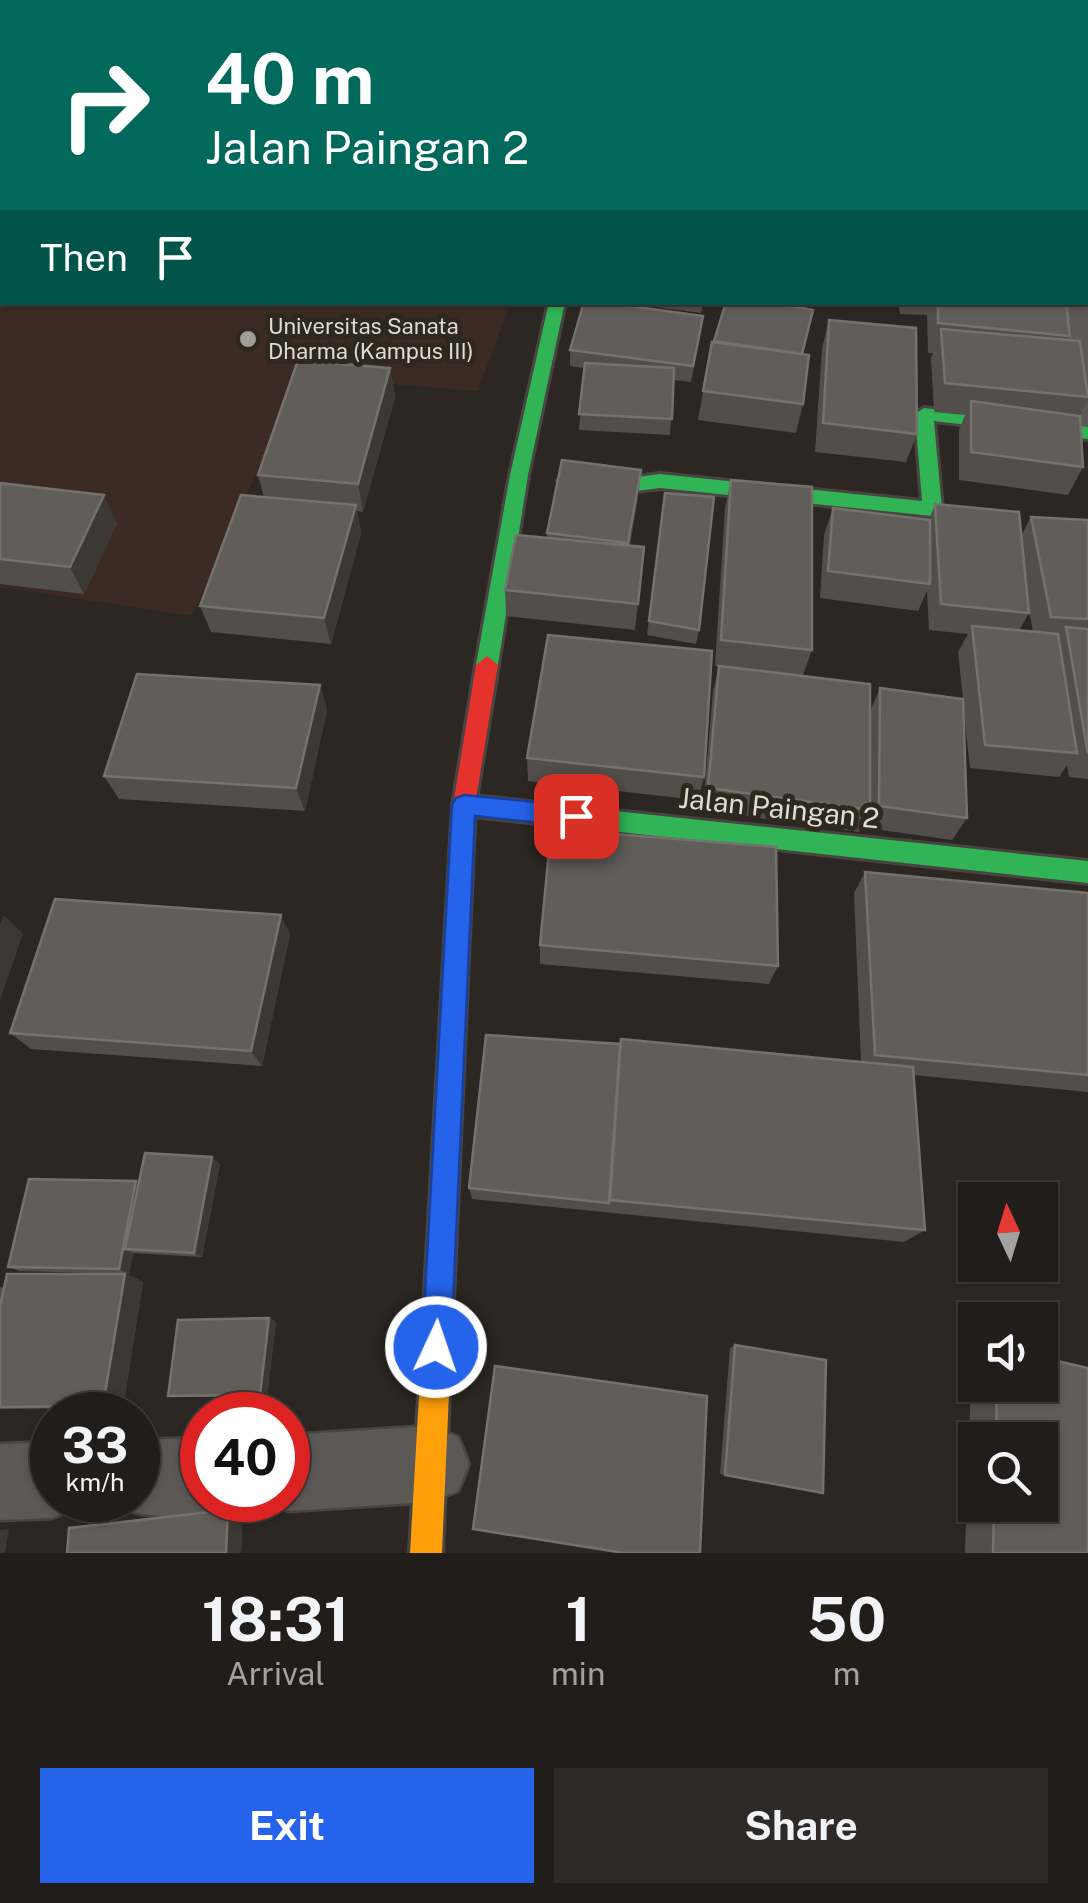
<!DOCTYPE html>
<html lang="en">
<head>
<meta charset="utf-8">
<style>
	:root { --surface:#211d1a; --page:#2d2a27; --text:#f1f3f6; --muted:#a2a2a2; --line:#3e3b39; --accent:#2563eb }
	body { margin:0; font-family:"Public Sans",sans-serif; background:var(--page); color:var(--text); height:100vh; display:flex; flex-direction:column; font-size:38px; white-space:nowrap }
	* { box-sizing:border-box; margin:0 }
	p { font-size:32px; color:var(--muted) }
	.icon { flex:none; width:55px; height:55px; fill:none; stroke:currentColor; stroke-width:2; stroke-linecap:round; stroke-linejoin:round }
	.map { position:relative; height:1553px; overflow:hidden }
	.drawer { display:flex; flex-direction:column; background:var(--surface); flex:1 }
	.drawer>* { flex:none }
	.hud { position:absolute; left:0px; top:0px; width:1090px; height:305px; box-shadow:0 2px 8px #0004,0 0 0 2px var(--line); background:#00695c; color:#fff; overflow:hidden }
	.needle { width:65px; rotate:356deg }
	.fabs { position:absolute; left:958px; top:1182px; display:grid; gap:20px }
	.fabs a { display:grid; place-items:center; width:100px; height:100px; border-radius:0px; background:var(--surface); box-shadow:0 2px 8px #0004,0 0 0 2px var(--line); font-size:50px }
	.speed { position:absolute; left:30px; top:1392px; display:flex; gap:20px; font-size:50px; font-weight:700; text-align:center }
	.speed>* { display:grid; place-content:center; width:130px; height:130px; border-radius:50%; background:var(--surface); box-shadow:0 2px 8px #0004,0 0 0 2px var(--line); line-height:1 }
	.speed small { font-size:25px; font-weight:400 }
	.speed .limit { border:15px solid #d22; background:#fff; color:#111 }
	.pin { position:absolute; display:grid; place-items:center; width:85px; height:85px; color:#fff; margin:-42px; border-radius:20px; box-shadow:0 5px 15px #0006 }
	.me { position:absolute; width:110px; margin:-55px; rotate:3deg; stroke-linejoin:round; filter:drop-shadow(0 0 8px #0008) }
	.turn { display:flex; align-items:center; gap:35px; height:210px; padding:0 40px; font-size:45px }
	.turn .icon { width:130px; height:130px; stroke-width:2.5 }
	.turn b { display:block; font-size:70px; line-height:85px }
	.then { display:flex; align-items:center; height:95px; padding:0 40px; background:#0003; gap:20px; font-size:38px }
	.eta { display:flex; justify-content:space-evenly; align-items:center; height:170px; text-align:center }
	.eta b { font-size:60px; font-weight:700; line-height:70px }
	.action { display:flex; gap:20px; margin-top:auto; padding:20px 40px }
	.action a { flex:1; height:115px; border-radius:0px; background:var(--accent); color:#fff; font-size:40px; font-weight:700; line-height:115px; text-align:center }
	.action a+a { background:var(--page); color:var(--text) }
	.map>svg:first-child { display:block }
	.education { fill:#3c2b25 }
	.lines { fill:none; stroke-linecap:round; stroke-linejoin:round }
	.street-casing { stroke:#484441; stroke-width:5 }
	.fast-casing { stroke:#484441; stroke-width:6 }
	.slow-casing { stroke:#484441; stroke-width:6 }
	.jam-casing { stroke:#484441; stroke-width:6 }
	.street { fill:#5c5855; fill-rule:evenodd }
	.fast { fill:#30b455; fill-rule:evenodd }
	.slow { fill:#ff9f0a; fill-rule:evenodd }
	.jam { fill:#e5322d; fill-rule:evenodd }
	.wall { fill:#524f4a; fill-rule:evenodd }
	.shaded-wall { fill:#3c3834 }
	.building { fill:#615e59; stroke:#75716d; stroke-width:2.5 }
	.route { fill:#2563eb; stroke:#184099; stroke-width:2.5 }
	.poi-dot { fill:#a09c96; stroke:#2f281f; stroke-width:4 }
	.labels { text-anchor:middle; stroke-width:10; stroke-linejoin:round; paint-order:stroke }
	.far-poi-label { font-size:22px; fill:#dfdbd5; stroke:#2f281f; text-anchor:start }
	.street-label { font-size:28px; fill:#dfdbd5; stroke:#2f281f }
</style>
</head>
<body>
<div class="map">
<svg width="1088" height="1553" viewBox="0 0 1088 1553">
	<rect width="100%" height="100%" fill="#2c2722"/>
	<path class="education" d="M0 0H618L2 2V302L510 303 478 391 299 377 192 616 0 587Z"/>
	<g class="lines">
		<g class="street-casing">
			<path id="street" d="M1088 296V432L1072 428 1066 417 1051 302H1088Z
				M431 1426 458 1437 469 1464 458 1491 431 1502 288 1511 262 1500H288V1435Z
				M202 1438V1500L229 1503C191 1519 150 1521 111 1505L109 1500H138V1440Z
				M52 1442V1500H82L79 1507 52 1518 0 1520V1444Z"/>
		</g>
		<g class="fast-casing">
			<path id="fast" d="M658 0H672V2H659Z
				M549 302H565L528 475 498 665 487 674 476 665 510 475Z
				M924 408 1088 427V439L934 421 942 509 932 516 660 488 613 494 567 488 558 481 567 474 613 480 660 474 922 501 915 414Z
				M464 795 1088 861V883L464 815 456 812 453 805 456 798Z"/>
		</g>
		<g class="slow-casing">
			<path id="slow" d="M456 947 465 951 468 959 442 1553H410L444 959 447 951Z"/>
		</g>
		<g class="jam-casing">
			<path id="jam" d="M487 656 498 665 475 805 468 959 465 967 456 971 447 967 444 959 453 805 476 665Z"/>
		</g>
		<use href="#street" class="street"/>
		<use href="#fast" class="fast"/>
		<use href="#slow" class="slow"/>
		<use href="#jam" class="jam"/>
	</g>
	<path class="wall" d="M680 0H737V2H673H680Z
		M743 0H840L839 2H744Z
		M912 0H1088V64V2H913Z
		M618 302H703L701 313Z
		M898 302H1069L1067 308 1070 336 1068 340 1088 389V400L1080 416 1083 467 1068 495 959 480V430L965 415 934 412 931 358 933 353H928L927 315 900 314Z
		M829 320 917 434 906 462 815 452 822 349Z
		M701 332 691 382 674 380 670 435 579 430 584 368 570 366V350Z
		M712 342 802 354 803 404 796 433 698 420Z
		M390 368 395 397 363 512 357 511 361 533 331 644 211 632 200 606 264 497 258 475Z
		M731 480 812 650 803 675 870 711 880 688 963 699 958 652 968 634 929 630 927 591 918 611 820 598 824 535 833 508 929 520 935 504 1021 536 1031 517 1088 520V779L1069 777 1067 765 1059 777 970 768 963 704 967 818 952 840 867 828 868 815 859 832 703 810 713 691 719 667 715 666 725 508ZM1029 609 1033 632 1019 631 1029 613Z
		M0 483 117 523 84 594 0 584Z
		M665 493 699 630 696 644 647 635Z
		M638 498 630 546 644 547 635 630 506 616 505 590 547 538V533Z
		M320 685 327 710 305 811 119 799 104 776Z
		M527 758 704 777 698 800 528 781Z
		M865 872 1088 893V1092L914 1075 925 1230 904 1242 472 1199 469 1188 861 1062 854 893Z
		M290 934 262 1066 31 1049 10 1033Z
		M540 945 778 966 769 984 540 964Z
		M220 1164 202 1257 133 1253 129 1274 20 1271 8 1267 136 1181 139 1183Z
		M125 1274 143 1282 123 1408 0 1409V1287L4 1288Z
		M269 1318 276 1322 267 1396 177 1397 168 1396Z
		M735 1345 823 1493 720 1474 730 1348Z
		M975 1351V1385H1040L1088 1553H965L972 1352ZM975 1440H1040V1505H975Z
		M243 1507 241 1553H67L69 1528Z"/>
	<path class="shaded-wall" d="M2 200V284L0 288V204Z
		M390 368 395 397 363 512 358 484Z
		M641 470 638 498 625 570 628 543Z
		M104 495 117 523 84 594 70 567Z
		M356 505 361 533 331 644 324 618Z
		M320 685 327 710 305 811 296 788Z
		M4 915 23 934 0 1000V924Z
		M281 915 290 934 262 1066 251 1051Z
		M212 1157 220 1164 202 1257 194 1253Z
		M136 1181 145 1187 125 1249 133 1253 129 1274 119 1269Z
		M125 1274 143 1282 123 1408 103 1406Z
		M269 1318 276 1322 267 1396 260 1395Z
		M243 1507 241 1553H226L228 1510Z
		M9 1529 5 1553H0V1530Z"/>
	<path class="building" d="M847 0H906L912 2H847Z
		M921 0H951L952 2H921Z
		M959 0H1015V2H959Z
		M1028 0H1088V34V2H1029Z
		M0 47H2V200L0 204Z
		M584 302H601L703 316 693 366 570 350Z
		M726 302H768L813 310 802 354 714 341Z
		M938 302H1066L1070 336 938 323Z
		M829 320 916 328 917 434 823 423Z
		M941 329 1080 341 1088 397 945 383Z
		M712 342 809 355 803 404 703 391Z
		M298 360 390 368 358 484 258 475Z
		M585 363 674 368 672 419 579 414Z
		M971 401 1080 416 1083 467 971 452Z
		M562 460 641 470 628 543 547 533Z
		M731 480 812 487V650L721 640Z
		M0 483 104 495 70 567 0 559Z
		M665 493 714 497 699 630 649 621Z
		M241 495 356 505 324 618 200 606Z
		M935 504 1019 512 1029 613 941 604Z
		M833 508 930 520V584L828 571Z
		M1031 517 1088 520V619L1051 617Z
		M516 535 644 547 638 604 505 590Z
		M972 626 1058 634 1077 753 985 745Z
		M1066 627 1088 629V754Z
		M548 635 712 651 704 777 527 758Z
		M719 666 870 684V810L708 788Z
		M137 674 320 685 296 788 104 776Z
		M880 688 963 699 967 818 879 806Z
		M551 829 776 847 778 966 540 945Z
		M865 872 1088 893V1075L875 1055Z
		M55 899 281 915 251 1051 10 1033Z
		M486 1035 620 1044 609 1203 469 1188Z
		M621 1039 913 1067 925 1230 610 1200Z
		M145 1153 212 1157 194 1253 125 1249Z
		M29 1179 136 1181 119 1269 8 1267Z
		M7 1274H125L103 1406 0 1407V1306Z
		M269 1318 260 1395 168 1396 178 1320Z
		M735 1345 826 1360 823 1493 725 1475Z
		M1040 1357 1088 1368V1553H993L994 1505H1040V1440H996L997 1385H1040Z
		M495 1366 707 1396 700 1553H624L473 1529Z
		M228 1510 226 1553H67L69 1528Z"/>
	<path class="route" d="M464 795 576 806 584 809 588 816 584 824 576 827 475 816 451 1347 447 1358 436 1362 426 1358 422 1347 452 805 456 798Z"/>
	<circle class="poi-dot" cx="248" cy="339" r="10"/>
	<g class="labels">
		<g class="far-poi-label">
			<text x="268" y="334">Universitas Sanata<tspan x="268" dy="25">Dharma (Kampus III)</tspan></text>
		</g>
		<g class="street-label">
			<text transform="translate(779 808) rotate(6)" y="10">Jalan Paingan 2</text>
		</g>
	</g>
</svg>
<div class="fabs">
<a><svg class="needle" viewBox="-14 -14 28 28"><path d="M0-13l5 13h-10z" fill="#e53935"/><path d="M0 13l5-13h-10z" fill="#a2a2a2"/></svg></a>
<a><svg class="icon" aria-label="sound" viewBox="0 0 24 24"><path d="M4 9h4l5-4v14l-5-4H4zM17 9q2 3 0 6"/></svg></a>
<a><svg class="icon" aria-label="search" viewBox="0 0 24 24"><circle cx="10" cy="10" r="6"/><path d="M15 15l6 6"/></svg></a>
</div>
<div class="speed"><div>33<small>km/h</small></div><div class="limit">40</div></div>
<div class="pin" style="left:576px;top:816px;background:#d93025"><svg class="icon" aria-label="arrive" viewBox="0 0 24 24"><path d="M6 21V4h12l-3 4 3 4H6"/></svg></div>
<svg class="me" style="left:436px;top:1347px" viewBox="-20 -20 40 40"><circle r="17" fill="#2563eb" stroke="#fff" stroke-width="3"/><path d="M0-11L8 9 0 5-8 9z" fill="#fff"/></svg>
<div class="hud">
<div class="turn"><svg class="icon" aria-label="right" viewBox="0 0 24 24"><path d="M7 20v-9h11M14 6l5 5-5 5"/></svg><div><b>40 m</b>Jalan Paingan 2</div></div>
<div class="then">Then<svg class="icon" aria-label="arrive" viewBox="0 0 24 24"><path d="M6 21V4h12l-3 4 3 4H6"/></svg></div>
</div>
</div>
<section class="drawer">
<div class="eta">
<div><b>18:31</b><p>Arrival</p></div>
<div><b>1</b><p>min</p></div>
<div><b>50</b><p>m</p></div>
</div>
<div class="action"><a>Exit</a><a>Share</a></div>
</section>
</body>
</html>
